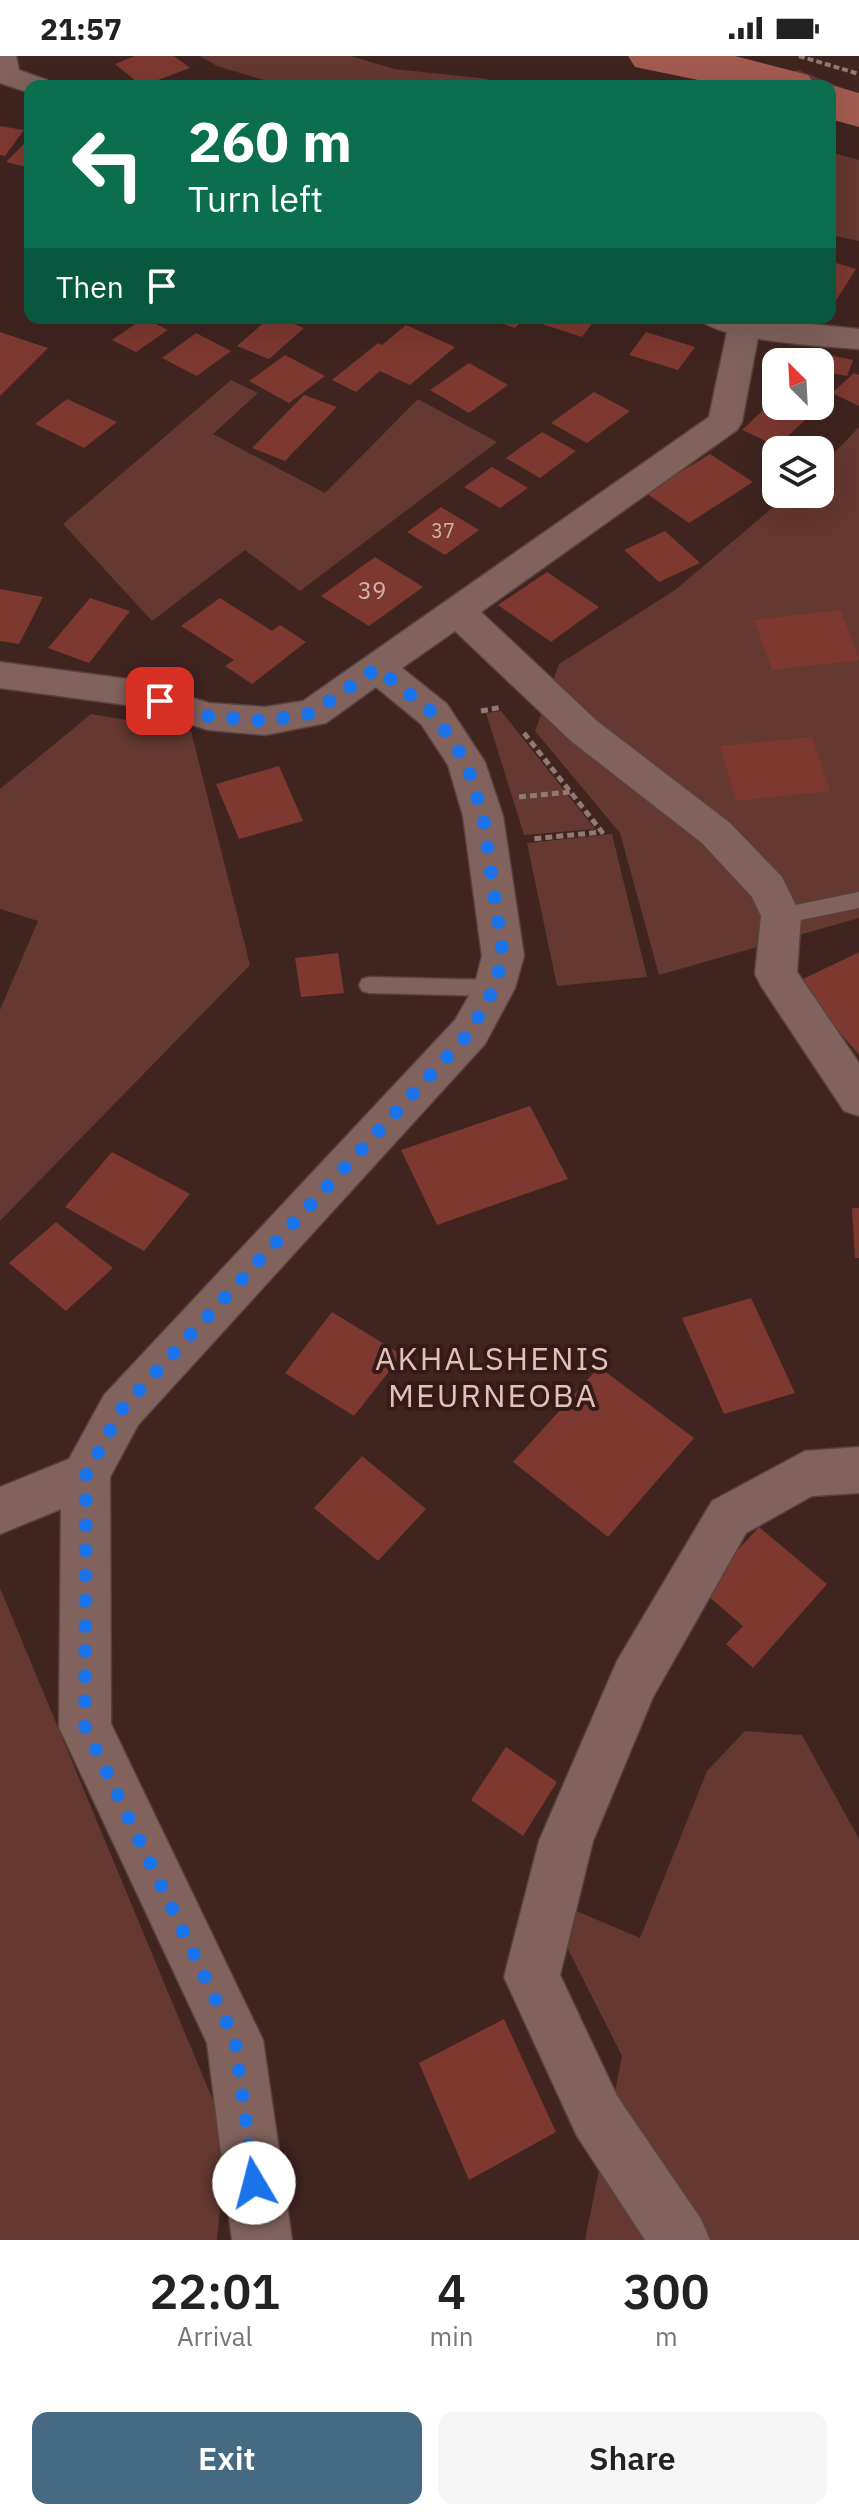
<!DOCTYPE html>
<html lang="en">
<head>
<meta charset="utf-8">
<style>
	:root { --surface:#fff; --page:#f6f6f6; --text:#222; --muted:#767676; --accent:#466a81 }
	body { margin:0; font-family:"IBM Plex Sans",sans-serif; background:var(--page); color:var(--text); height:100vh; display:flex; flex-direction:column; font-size:30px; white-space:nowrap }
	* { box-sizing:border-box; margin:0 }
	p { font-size:26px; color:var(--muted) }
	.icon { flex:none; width:44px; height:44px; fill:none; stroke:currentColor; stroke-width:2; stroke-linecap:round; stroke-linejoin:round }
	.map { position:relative; height:2184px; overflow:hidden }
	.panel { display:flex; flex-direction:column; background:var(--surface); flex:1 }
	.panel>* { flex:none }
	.top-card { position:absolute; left:24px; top:24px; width:812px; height:244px; border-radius:16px; box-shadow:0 8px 32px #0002; background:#0b6e4f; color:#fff; overflow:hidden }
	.needle { width:52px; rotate:336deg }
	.controls { position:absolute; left:762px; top:292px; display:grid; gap:16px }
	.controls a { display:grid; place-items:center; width:72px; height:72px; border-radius:16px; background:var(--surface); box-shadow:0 8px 32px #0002; font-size:40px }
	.pin { position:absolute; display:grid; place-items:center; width:68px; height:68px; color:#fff; margin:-34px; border-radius:16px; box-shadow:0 4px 12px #0006 }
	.me { position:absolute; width:88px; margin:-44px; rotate:352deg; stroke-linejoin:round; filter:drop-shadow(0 0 6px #0008) }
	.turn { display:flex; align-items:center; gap:28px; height:168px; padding:0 32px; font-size:36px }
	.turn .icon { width:104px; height:104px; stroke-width:2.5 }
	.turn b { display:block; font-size:56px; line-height:68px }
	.then { display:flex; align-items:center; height:76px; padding:0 32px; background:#0003; gap:16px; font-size:30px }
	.eta { display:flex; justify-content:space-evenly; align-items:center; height:136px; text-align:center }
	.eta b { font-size:48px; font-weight:600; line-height:56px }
	.cta { display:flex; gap:16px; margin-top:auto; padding:16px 32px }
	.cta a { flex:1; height:92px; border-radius:16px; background:var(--accent); color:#fff; font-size:32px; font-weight:600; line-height:92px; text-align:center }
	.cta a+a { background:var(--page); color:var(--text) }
	.status { display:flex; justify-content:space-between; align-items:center; height:56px; padding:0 40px; background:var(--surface); direction:ltr }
	.status svg { height:22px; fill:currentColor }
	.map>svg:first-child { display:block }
	.green { fill:#653831 }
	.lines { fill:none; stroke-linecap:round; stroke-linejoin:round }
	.river { fill:#a35b50; fill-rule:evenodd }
	.building { fill:#7d3930 }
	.service-casing { stroke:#58423f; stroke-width:3 }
	.minor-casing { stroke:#58423f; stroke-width:3 }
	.secondary-casing { stroke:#58423f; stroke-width:3 }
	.path-far1 { stroke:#917976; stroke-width:4; stroke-dasharray:6 3; stroke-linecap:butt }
	.path { stroke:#917976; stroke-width:5; stroke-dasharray:7 4; stroke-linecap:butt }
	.service { fill:#81625d; fill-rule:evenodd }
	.minor { fill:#81625d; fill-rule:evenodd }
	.secondary { fill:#81625d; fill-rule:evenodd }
	.route { stroke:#1a73e8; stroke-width:14; stroke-dasharray:0 25.2 }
	.labels { text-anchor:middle; stroke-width:8; stroke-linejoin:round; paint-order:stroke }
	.far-number-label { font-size:20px; fill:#d1b2ad }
	.number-label { font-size:24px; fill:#d1b2ad }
	.quarter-label { font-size:32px; letter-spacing:2px; fill:#e3c0ba; stroke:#341b17 }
</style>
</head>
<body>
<div class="status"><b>21:57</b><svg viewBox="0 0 49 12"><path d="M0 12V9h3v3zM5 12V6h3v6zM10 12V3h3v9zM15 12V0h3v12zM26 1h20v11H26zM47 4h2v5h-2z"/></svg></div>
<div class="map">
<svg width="859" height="2184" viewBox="0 0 859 2184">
	<rect width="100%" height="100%" fill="#3f2420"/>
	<path class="green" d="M200 0H351L394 13 480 22 526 30H284L217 10Z
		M798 14 859 38V52L830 41V30H803L776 20Z
		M830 96 859 104V185L830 179Z
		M231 324 258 337 213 378 325 437 418 343 497 386 300 535 245 494 152 565 63 468Z
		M859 371V862L659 919 620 777 535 675 559 608 675 534 789 438H820V412Z
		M501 655 595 773 524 779 486 657Z
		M91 658 191 675 250 909 0 1165V954L38 865 0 853V733Z
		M612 778 647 921 557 930 527 787Z
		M0 1532 227 2078 217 2184H0Z
		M745 1675 802 1679 859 1783V2184H585L622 2000 541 1840 640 1882 707 1715Z"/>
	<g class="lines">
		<path class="river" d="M628 0H735L808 19 816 30H727L635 11Z
			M830 29 859 37V71L830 63V30H825Z"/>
	</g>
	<path class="building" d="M135 0H174L190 12 142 30 115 8Z
		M0 70 24 74 5 100 0 99Z
		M30 82V112L6 106Z
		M830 205 856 213 835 246 830 245Z
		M144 262 168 274 136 296 112 284Z
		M269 262H279L304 272 269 303 237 290Z
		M487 262H524L515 272Z
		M547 262H596L582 281 542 268Z
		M406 269 455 291 410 329 380 315 356 336 332 324 378 287 382 289Z
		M0 276 48 292 0 340Z
		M646 276 695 291 678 314 629 299Z
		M196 277 231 295 197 320 162 302Z
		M819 297 853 304 847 320 820 315V306H816Z
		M285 299 325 320 289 347 249 325Z
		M469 307 508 329 469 357 430 334Z
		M854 317 859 319V350L832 337Z
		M594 336 630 355 587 387 551 367Z
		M304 339 337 351 285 405 252 392Z
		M776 342V350H797L813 357 777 390 742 374Z
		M67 343 117 366 84 392 35 368Z
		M542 376 576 395 540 422 506 402Z
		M710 398 753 426 689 467 646 437Z
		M492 411 528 432 500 452 464 431Z
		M441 451 479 474 445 499 407 476Z
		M665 475 700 507 659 526 624 494Z
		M375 501 423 531 369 570 321 540Z
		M547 516 599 551 551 586 498 549Z
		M0 533 43 541 19 588 0 585Z
		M90 542 130 555 89 607 48 592Z
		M220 542 272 575 280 569 306 586 252 628 225 610 234 604 181 570Z
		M841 554 859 604 772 614 754 564Z
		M812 681 830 735 736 745 720 690Z
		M279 710 303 765 239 783 216 728Z
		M859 896V999L797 926Z
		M338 897 344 937 301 941 295 902Z
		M530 1050 568 1123 437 1169 401 1094Z
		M112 1096 190 1138 144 1195 65 1151Z
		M852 1152H859V1202H855Z
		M56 1166 113 1212 66 1255 9 1207Z
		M751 1242 795 1337 724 1358 682 1262Z
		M332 1256 402 1299 354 1360 285 1317Z
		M599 1311 694 1382 608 1481 513 1406Z
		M362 1400 426 1453 378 1505 314 1452Z
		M759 1471 827 1528 753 1612 726 1588 743 1570 701 1534Z
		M506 1691 557 1726 523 1780 471 1744Z
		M504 1963 556 2076 469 2124 419 2007Z"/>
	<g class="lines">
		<g class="service-casing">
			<path id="service" d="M859 836V852L781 868 774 866 771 860 774 854 781 852Z
				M369 921 494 924 501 926 504 932 501 938 494 940 369 937 362 935 359 929 362 923Z"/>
		</g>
		<g class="minor-casing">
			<path id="minor" d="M741 262 755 264 760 271 742 366 737 374 481 556 597 665 730 767 782 821 801 860 797 916 859 1007V1060L844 1055 761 930 755 918 761 860 752 841 702 787 571 685 455 575 402 612 447 648 485 706 503 760 524 900 515 932 485 988 138 1369 110 1421 111 1668 263 1984 292 2184H232L207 1987 59 1671 61 1453 0 1478V1431L69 1403 104 1339 455 964 474 931 482 900 463 760 448 709 421 668 376 631 326 667 265 679 208 674 134 650 0 632V606L136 624 209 647 265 651 303 645 709 361 728 271 733 264Z
				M859 1391V1437L812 1440 746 1477 653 1641 593 1785 560 1919 617 2040 701 2163 710 2184H645L577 2080 504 1921 539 1785 617 1605 712 1445 805 1395Z"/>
		</g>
		<g class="secondary-casing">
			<path id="secondary" d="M0 0H16L19 14 47 24 51 30H30V37L0 27Z
				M699 262H752L859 273V293C828 290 715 285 699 262Z"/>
		</g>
		<path class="path-far1" d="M799 0 859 18"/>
		<path class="path" d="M481 655 502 651
			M524 677 602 776 531 783
			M519 741 570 736"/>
		<use href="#service" class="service"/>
		<use href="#minor" class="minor"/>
		<use href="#secondary" class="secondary"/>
	</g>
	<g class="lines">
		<path class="route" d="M160 645 208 660 265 665 313 657 377 612 434 658 466 706 483 760 503 900 494 932 470 976 121 1354 86 1419 85 1671 235 1984 254 2127"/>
	</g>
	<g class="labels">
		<g class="far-number-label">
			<text x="443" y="482">37</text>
		</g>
		<g class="number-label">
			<text x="372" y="543">39</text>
		</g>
		<g class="quarter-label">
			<text x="493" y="1314">AKHALSHENIS<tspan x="493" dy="37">MEURNEOBA</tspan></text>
		</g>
	</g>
</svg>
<div class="controls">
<a><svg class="needle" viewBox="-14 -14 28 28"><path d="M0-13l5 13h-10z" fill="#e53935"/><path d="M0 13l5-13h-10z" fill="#767676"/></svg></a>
<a><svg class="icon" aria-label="layers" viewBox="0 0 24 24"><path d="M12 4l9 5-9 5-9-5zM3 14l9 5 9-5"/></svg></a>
</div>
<div class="pin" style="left:160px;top:645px;background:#d93025"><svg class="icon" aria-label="arrive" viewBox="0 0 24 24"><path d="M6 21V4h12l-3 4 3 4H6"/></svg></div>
<svg class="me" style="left:254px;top:2127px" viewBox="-20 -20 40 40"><circle r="19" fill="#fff"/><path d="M0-13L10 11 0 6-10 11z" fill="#1a73e8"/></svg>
<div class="top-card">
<div class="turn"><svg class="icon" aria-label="left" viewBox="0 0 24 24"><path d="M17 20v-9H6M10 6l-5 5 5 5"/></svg><div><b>260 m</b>Turn left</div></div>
<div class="then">Then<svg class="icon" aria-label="arrive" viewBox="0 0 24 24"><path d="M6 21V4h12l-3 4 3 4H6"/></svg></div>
</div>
</div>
<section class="panel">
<div class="eta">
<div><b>22:01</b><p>Arrival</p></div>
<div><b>4</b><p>min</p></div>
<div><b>300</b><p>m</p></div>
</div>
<div class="cta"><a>Exit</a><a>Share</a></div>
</section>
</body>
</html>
